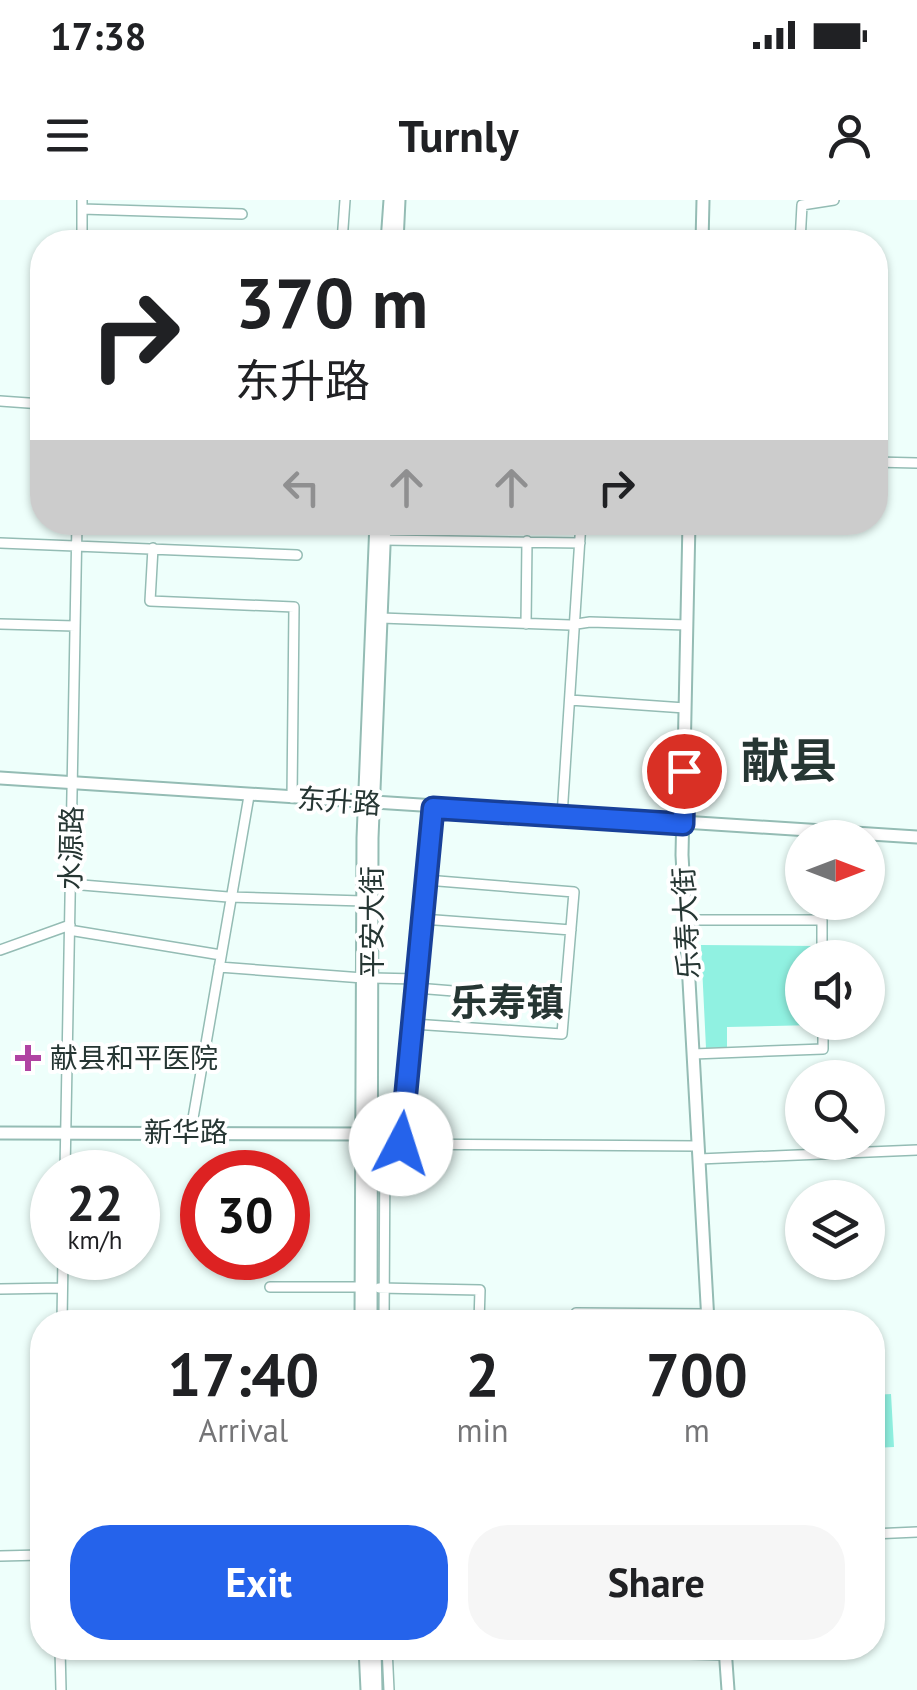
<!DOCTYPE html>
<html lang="en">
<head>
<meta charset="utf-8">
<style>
	:root { --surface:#fff; --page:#f6f6f6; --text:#202124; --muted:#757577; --accent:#2563eb }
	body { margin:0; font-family:"PT Sans","Noto Sans SC",sans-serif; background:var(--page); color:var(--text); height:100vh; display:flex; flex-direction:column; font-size:38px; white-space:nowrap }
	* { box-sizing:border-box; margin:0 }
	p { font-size:32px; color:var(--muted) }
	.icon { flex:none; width:55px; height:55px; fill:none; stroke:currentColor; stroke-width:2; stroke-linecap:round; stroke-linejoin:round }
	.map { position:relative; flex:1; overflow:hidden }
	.drawer { position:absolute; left:30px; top:1110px; width:855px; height:350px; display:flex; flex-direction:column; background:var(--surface); border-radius:40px; box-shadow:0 2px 8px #0004 }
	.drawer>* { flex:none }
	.hud { position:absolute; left:30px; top:30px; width:858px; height:305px; border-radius:40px; box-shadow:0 2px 8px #0004; background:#fff; color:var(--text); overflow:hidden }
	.needle { width:65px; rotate:90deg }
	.buttons { position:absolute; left:785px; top:620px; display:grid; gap:20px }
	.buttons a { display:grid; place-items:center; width:100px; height:100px; border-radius:50%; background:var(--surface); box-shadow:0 2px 8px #0004; font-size:50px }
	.speed { position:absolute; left:30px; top:950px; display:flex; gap:20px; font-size:50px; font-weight:700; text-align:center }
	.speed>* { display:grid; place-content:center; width:130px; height:130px; border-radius:50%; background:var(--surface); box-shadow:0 2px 8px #0004; line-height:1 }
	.speed small { font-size:25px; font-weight:400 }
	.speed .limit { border:15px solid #d22; background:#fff; color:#111 }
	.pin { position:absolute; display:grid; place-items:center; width:85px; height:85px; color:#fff; margin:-42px; border:5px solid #fff; border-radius:50%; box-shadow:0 2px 10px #0007 }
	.me { position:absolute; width:110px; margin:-55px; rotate:5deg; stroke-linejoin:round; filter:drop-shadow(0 0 8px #0008) }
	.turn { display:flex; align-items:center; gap:35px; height:210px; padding:0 40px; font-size:45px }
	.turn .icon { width:130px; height:130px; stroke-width:2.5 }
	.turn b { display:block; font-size:70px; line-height:85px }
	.lanes { display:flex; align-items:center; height:95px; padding:0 40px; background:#0003; justify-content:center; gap:50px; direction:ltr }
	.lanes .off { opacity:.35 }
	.eta { display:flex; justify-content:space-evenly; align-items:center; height:170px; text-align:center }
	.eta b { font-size:60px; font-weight:600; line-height:70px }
	.action { display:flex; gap:20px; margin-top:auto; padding:20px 40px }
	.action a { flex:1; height:115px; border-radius:40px; background:var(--accent); color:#fff; font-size:40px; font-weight:600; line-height:115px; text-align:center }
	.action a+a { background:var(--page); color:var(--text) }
	.status { display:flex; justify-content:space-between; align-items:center; height:70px; padding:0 50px; background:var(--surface); direction:ltr }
	.status svg { height:28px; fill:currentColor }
	header { display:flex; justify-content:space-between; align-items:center; height:130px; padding:0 40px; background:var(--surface); font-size:45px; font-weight:600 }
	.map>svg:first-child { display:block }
	.green { fill:#90f1e1 }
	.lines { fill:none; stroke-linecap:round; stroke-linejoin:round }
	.minor-casing { stroke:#94bcb4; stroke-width:12 }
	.major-casing { stroke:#94bcb4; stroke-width:15 }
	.minor { stroke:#fff; stroke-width:9 }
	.major { stroke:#fff; stroke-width:11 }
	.route-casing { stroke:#184099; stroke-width:25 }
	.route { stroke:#2563eb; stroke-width:18 }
	.poi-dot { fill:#b043a2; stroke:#fff; stroke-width:4 }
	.labels { text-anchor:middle; stroke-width:8; stroke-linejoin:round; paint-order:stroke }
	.street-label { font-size:28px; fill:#263633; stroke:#fff }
	.poi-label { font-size:28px; fill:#263633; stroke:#fff; text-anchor:start }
	.district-label { font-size:38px; font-weight:bold; fill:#263633; stroke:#fff }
	.town-label { font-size:48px; font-weight:bold; fill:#263633; stroke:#fff }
</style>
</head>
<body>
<div class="status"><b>17:38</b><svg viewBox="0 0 49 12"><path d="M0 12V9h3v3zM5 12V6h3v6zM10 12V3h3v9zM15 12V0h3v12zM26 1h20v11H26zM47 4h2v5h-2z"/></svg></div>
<header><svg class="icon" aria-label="menu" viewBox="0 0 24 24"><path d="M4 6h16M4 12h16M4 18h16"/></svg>Turnly<svg class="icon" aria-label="person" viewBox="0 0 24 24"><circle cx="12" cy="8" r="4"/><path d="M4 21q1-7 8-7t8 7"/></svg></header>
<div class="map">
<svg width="917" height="1490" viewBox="0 0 917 1490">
	<rect width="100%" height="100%" fill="#eefffb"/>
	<path class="green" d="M701 745 815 746V757L802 758V822L815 823V825L727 827V847L706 848Z
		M891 1194 894 1247 873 1248V1195Z"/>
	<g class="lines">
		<g class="minor-casing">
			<path id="minor" d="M82 9 242 14
				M82 42V0
				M342 42 345 0
				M800 42 802 5 834 0
				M0 201 42 204
				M875 262 917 263
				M385 340 580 343
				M0 343 297 355
				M153 348 150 401 294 407 292 598
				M381 418 570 425 590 422 687 425
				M0 424 75 426
				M526 424 527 341
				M570 500 685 508
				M562 616 581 322
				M70 684 228 697 363 701
				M422 719 571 730
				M686 720H822V758
				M69 730 221 755
				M0 750 70 725
				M219 767 363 778
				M372 778 417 779
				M416 788 565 800
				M413 824 562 834 574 692 426 680
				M693 854 823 849V822
				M192 924 249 596
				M371 944 698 946
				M401 944 433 608
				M699 959 917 950
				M65 972 77 322
				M270 1087H361
				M379 1088 480 1090 479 1122
				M0 1089 62 1088
				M576 1113 708 1114
				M62 1122 63 1058
				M384 1122 385 944
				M872 1334 917 1332
				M0 1356 42 1355
				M60 1448 61 1490
				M387 1448 389 1490
				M580 1451 726 1455"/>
		</g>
		<g class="major-casing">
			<path id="major" d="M387 42 390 0
				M397 42 399 0
				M702 42 703 0
				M689 322 682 655 708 1122
				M0 578 917 637
				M0 933 366 934
				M361 1122 363 638 376 322
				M371 1122 372 638 385 322
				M365 1448 367 1490
				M375 1448 376 1490
				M725 1448 728 1490"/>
		</g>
		<use href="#minor" class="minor"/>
		<use href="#major" class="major"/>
	</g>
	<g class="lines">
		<g class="route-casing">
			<path id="route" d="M401 944 433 608 683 624 684 571"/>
		</g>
		<use href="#route" class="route"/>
	</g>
	<path class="poi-dot" d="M23 843h10v10h10v10h-10v10h-10v-10h-10v-10h10z"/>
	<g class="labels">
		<g class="street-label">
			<text transform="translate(339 601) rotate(4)" y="10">东升路</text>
			<text transform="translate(71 648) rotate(-89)" y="10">水源路</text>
			<text transform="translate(372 722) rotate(-90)" y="10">平安大街</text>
			<text transform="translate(686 723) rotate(-93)" y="10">乐寿大街</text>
			<text x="186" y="942">新华路</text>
		</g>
		<g class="poi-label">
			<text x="50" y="868">献县和平医院</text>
		</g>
		<g class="district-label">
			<text x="507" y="816">乐寿镇</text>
		</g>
		<g class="town-label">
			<text x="789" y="578">献县</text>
		</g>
	</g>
</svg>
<div class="buttons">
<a><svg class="needle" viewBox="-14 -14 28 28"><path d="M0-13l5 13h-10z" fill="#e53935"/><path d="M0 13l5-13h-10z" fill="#757577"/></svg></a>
<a><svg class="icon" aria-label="sound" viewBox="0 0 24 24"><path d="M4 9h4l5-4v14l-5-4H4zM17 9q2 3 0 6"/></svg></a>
<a><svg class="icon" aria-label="search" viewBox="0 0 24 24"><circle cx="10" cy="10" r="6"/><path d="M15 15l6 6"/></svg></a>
<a><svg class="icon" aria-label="layers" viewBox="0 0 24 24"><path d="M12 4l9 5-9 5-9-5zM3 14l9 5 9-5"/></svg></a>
</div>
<div class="speed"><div>22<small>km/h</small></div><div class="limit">30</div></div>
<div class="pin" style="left:684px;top:571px;background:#d93025"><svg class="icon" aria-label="arrive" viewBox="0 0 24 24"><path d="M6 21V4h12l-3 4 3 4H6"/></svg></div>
<svg class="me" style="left:401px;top:944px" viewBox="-20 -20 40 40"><circle r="19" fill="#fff"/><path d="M0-13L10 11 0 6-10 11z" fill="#2563eb"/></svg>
<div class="hud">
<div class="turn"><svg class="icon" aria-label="right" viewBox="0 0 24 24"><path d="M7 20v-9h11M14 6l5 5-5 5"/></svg><div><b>370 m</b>东升路</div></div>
<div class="lanes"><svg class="icon off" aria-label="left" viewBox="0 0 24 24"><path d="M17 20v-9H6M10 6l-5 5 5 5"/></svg><svg class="icon off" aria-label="ahead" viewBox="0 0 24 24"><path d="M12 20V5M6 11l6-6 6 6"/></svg><svg class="icon off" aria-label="ahead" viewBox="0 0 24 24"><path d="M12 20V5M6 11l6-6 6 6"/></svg><svg class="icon" aria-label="right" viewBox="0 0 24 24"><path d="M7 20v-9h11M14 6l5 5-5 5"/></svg></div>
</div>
<section class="drawer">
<div class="eta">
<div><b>17:40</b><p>Arrival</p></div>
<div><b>2</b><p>min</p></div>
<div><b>700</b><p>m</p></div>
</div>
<div class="action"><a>Exit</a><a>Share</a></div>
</section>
</div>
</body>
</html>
